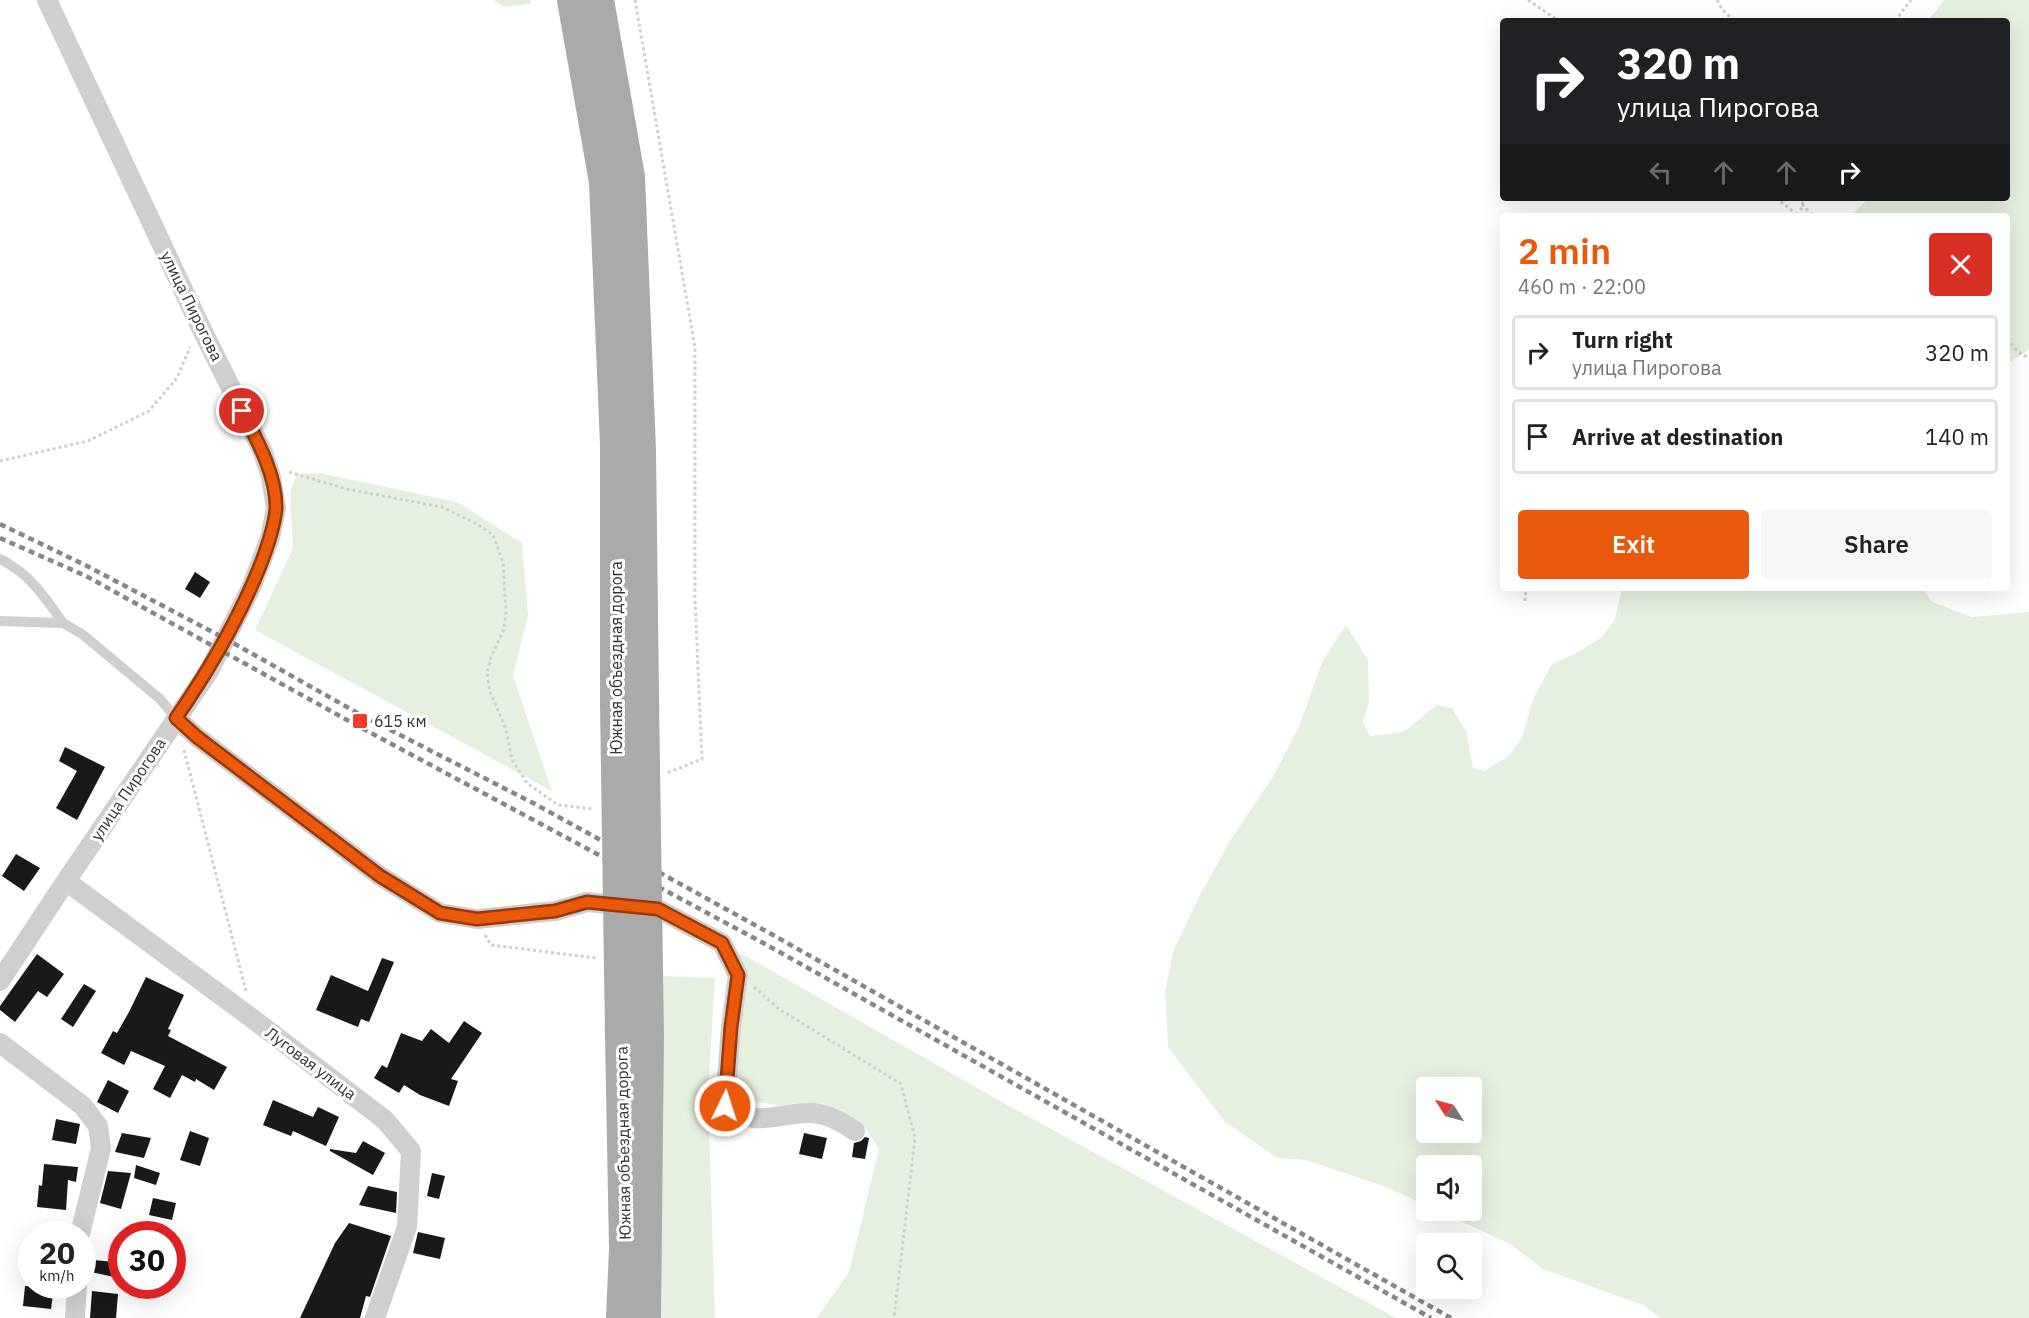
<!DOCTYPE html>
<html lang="en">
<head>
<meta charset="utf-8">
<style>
	:root { --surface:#fff; --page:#f6f6f6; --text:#222; --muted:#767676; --line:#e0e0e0; --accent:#ea580c }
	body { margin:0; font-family:"IBM Plex Sans",sans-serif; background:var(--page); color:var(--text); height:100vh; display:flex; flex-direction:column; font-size:22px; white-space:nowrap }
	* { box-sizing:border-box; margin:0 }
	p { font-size:20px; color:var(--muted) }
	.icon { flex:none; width:33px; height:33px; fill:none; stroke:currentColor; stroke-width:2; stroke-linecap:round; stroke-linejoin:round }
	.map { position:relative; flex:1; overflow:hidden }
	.sheet { position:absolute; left:1500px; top:213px; width:510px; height:378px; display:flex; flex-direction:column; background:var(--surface); border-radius:6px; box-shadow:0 6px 24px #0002 }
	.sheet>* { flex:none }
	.hud { position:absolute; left:1500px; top:18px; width:510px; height:183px; border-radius:6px; box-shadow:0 6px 24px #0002; background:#202124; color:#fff; overflow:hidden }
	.needle { width:39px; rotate:306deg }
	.buttons { position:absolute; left:1416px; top:1077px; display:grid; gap:12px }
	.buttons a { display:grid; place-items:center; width:66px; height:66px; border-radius:6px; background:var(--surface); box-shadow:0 6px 24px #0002; font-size:30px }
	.speed { position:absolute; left:18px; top:1221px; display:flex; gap:12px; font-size:30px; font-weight:700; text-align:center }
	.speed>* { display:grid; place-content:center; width:78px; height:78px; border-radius:50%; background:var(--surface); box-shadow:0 6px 24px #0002; line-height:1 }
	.speed small { font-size:15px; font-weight:400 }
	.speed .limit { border:9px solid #d22; background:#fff; color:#111 }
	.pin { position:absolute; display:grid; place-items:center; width:51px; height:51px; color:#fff; margin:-26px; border:3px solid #fff; border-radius:50%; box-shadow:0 2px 6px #0007 }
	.me { position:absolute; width:66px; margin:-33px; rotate:4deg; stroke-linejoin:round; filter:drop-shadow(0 0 4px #0008) }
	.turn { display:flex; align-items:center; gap:21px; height:126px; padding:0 18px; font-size:27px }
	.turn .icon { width:78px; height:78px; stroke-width:2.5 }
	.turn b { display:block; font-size:42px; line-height:51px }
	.lanes { display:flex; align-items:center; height:57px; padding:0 18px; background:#0003; justify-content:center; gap:30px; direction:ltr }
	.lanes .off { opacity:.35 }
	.round { display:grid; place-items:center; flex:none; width:63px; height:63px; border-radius:6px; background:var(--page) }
	.head { display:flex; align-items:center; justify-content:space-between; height:102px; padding:0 18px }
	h1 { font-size:36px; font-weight:600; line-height:45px; color:var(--accent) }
	.primary-button { display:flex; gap:12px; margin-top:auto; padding:12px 18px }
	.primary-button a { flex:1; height:69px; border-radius:6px; background:var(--accent); color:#fff; font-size:24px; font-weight:600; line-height:69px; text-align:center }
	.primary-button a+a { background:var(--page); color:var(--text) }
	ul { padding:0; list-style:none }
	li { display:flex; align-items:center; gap:18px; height:75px; margin:0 12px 9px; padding:0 6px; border:3px solid var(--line); border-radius:6px }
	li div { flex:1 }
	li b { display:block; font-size:22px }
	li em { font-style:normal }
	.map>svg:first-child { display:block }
	.green { fill:#e6f0e0; fill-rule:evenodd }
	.building { fill:#191919 }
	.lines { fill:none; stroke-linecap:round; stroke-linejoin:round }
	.path { stroke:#cfcfcf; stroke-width:3; stroke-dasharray:3 3; stroke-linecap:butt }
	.lane { stroke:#cfcfcf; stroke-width:10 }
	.street { stroke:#cfcfcf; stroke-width:20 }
	.primary { stroke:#aaa; stroke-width:32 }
	.rail { stroke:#878787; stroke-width:4.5; stroke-dasharray:6 4.5; stroke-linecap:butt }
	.primary-bridge { stroke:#aaa; stroke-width:32 }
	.route-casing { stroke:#983908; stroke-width:15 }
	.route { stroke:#ea580c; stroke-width:10 }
	.poi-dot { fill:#f33b2a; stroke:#fff; stroke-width:2 }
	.labels { text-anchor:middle; stroke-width:6; stroke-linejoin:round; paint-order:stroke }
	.street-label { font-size:16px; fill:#323232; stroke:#fff }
	.poi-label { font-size:16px; fill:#323232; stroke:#fff; text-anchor:start }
</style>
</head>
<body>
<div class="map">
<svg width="2029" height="1318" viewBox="0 0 2029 1318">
	<rect width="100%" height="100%" fill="#fff"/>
	<path class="green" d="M494 0H530L531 4 503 7Z
		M1944 0H2029V350L2007 364V216H1850L1869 198H2007V21H1928Z
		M320 473 457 502 522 543 528 615 513 676 552 791 255 630 293 548 290 492 297 474Z
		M1622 588H1922L1932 602 1972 617 2029 612V1318H1661L1643 1305 1543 1269 1510 1244 1439 1211 1472 1210V1166H1426V1205L1383 1186 1306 1160 1277 1158 1225 1122 1168 1047 1165 991 1174 949 1199 897 1231 839 1272 778 1299 727 1322 662 1346 625 1368 660 1369 701 1363 722 1370 736 1403 732 1437 705 1452 708 1466 731 1473 768 1484 771 1509 756 1522 738 1533 699 1552 664 1578 652 1602 637 1615 619ZM1426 1088H1472V1132H1426Z
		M735 950 1009 1106 1396 1318H817L849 1272 879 1149 864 1126 835 1113 756 1102 729 1088Z
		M658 976 715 978 708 1093 715 1318H657Z"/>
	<path class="building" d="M195 572 210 582 200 598 185 589Z
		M65 747 105 767 77 820 56 808 77 771 59 761Z
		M16 854 40 868 24 891 2 876Z
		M37 954 64 974 47 997 38 991 15 1022 0 1010V1006Z
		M382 958 394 962 369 1022 361 1019 358 1027 316 1010 331 975 368 991Z
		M146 977 184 995 168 1029 171 1030 168 1036 227 1067 214 1090 196 1079 195 1082 182 1075 170 1098 153 1089 165 1066 131 1051 124 1065 101 1053 113 1031 117 1033 129 1012Z
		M84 984 96 991 73 1027 61 1019Z
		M464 1021 482 1033 451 1079 458 1081 449 1106 420 1095 404 1085 399 1093 374 1078 382 1065 387 1068 401 1033 422 1041 431 1029 449 1043Z
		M108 1080 129 1091 118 1113 97 1102Z
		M273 1100 313 1117 318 1107 339 1117 326 1146 293 1131 291 1136 263 1125Z
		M56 1119 80 1124 76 1144 52 1140Z
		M190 1131 209 1138 200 1166 180 1160Z
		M122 1133 151 1138 144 1158 115 1152Z
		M804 1133 827 1138 822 1159 799 1154Z
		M865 1137 869 1138 865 1159 852 1157 854 1143 861 1141Z
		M363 1141 385 1153 373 1175 330 1151V1149L356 1153Z
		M44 1164 78 1167 76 1182 68 1180 66 1210 37 1207 39 1185 42 1186Z
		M136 1165 160 1173 156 1185 134 1178Z
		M108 1171 131 1173 121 1209 100 1203Z
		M432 1173 445 1176 439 1199 427 1196Z
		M368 1186 397 1192 396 1213 359 1205Z
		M153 1198 176 1203 172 1220 149 1215Z
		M349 1223 391 1236 370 1297 366 1296 360 1318H300L335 1243Z
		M418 1232 445 1238 440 1259 413 1253Z
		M82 1259 115 1262 114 1277 82 1270Z
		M25 1286 54 1287 51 1309 23 1306Z
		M92 1291 118 1294 116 1318H90Z"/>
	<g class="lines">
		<path class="path" d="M635 0 695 348V599L702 759 667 773
			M1528 0 1559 21
			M1717 0 1722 9 1734 21
			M1895 21 1911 0
			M1776 198 1799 216
			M1802 204 1813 216
			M1799 216 1804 198
			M2007 339 2018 352 2029 358
			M0 461 88 441 149 411 177 378 190 347
			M289 472 347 489 442 507 477 524 493 535 503 562 506 612 504 629 491 657 487 672 490 692 506 729 512 760 527 783 558 805 594 809
			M1525 601 1526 588
			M184 750 246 991
			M485 935 491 945 596 958
			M754 987 779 1009 901 1084 915 1138 894 1318"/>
		<path class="lane" d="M0 559C30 574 44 596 63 623
			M0 621 63 623 82 634 160 699 176 718"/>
		<path class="street" d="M176 718 197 737 380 876 440 913 477 919 555 911 587 902 658 909 722 943 738 975 731 1027 725 1106C753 1128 775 1114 807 1113 823 1112 842 1122 855 1131
			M66 881 253 1019 385 1120 411 1151 407 1227 375 1318
			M0 981 66 881 209 671 251 588 270 538 276 508 271 477 262 450 203 332 47 0
			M0 1043 83 1106 98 1126 101 1148 80 1234
			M75 1318 77 1286"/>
		<path class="primary" d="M573 0 605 182 616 444V703
			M598 0 629 177 640 450 643 699
			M621 1036 625 1249 622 1318
			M645 1318 648 1037"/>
		<path class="rail" d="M0 524 87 566 226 639 363 716 535 804 773 935 1451 1318
			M0 538 86 576 358 726 767 945 1431 1318"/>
		<path class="primary-bridge" d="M643 699 648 1037
			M616 703 621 1036"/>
	</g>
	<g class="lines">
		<g class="route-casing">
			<path id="route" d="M242 411C257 440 277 476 276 509 274 529 267 548 260 566 238 621 209 670 176 718L197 737 380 876 440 913 477 919 555 911 587 902 658 909 722 943 738 975 731 1027 725 1106"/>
		</g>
		<use href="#route" class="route"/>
	</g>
	<rect class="poi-dot" x="352" y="713" width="16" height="16" rx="3"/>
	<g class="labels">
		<g class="street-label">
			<text transform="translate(192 306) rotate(64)" y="6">улица Пирогова</text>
			<text transform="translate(616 658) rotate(-90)" y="6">Южная объездная дорога</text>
			<text transform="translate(128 789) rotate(-56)" y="6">улица Пирогова</text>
			<text transform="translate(311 1063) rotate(37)" y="6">Луговая улица</text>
			<text transform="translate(623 1143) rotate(-91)" y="6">Южная объездная дорога</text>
		</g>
		<g class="poi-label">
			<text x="374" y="727">615 км</text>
		</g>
	</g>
</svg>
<div class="buttons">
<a><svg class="needle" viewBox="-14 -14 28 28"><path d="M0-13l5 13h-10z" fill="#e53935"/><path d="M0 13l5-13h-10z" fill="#767676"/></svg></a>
<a><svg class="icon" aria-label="sound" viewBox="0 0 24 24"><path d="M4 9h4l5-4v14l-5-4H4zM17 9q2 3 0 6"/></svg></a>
<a><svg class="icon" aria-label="search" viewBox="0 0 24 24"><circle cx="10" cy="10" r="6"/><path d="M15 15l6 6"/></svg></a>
</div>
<div class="speed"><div>20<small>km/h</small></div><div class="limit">30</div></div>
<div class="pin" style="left:242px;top:411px;background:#d93025"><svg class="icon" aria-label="arrive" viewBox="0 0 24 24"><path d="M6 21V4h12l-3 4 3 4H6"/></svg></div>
<svg class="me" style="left:725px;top:1106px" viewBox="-20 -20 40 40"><circle r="17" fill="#ea580c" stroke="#fff" stroke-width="3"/><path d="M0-11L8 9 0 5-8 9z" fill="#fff"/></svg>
<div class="hud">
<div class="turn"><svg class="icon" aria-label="right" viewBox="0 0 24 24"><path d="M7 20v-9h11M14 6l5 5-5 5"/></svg><div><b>320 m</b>улица Пирогова</div></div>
<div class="lanes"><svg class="icon off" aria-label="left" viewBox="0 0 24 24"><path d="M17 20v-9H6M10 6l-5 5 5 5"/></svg><svg class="icon off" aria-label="ahead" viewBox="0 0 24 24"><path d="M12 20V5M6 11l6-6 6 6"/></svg><svg class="icon off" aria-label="ahead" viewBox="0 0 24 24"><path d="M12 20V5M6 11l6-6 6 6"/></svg><svg class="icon" aria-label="right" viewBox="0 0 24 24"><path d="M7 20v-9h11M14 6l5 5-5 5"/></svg></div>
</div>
<section class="sheet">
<div class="head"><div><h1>2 min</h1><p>460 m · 22:00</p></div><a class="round" style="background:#d93025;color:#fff"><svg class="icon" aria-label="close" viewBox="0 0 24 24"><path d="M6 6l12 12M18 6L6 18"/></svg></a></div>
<ul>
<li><svg class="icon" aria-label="right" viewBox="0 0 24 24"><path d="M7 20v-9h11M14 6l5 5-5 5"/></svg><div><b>Turn right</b><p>улица Пирогова</p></div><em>320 m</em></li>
<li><svg class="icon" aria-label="arrive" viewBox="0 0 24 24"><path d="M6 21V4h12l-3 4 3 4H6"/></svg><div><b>Arrive at destination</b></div><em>140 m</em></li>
</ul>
<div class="primary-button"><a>Exit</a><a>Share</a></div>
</section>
</div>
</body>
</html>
